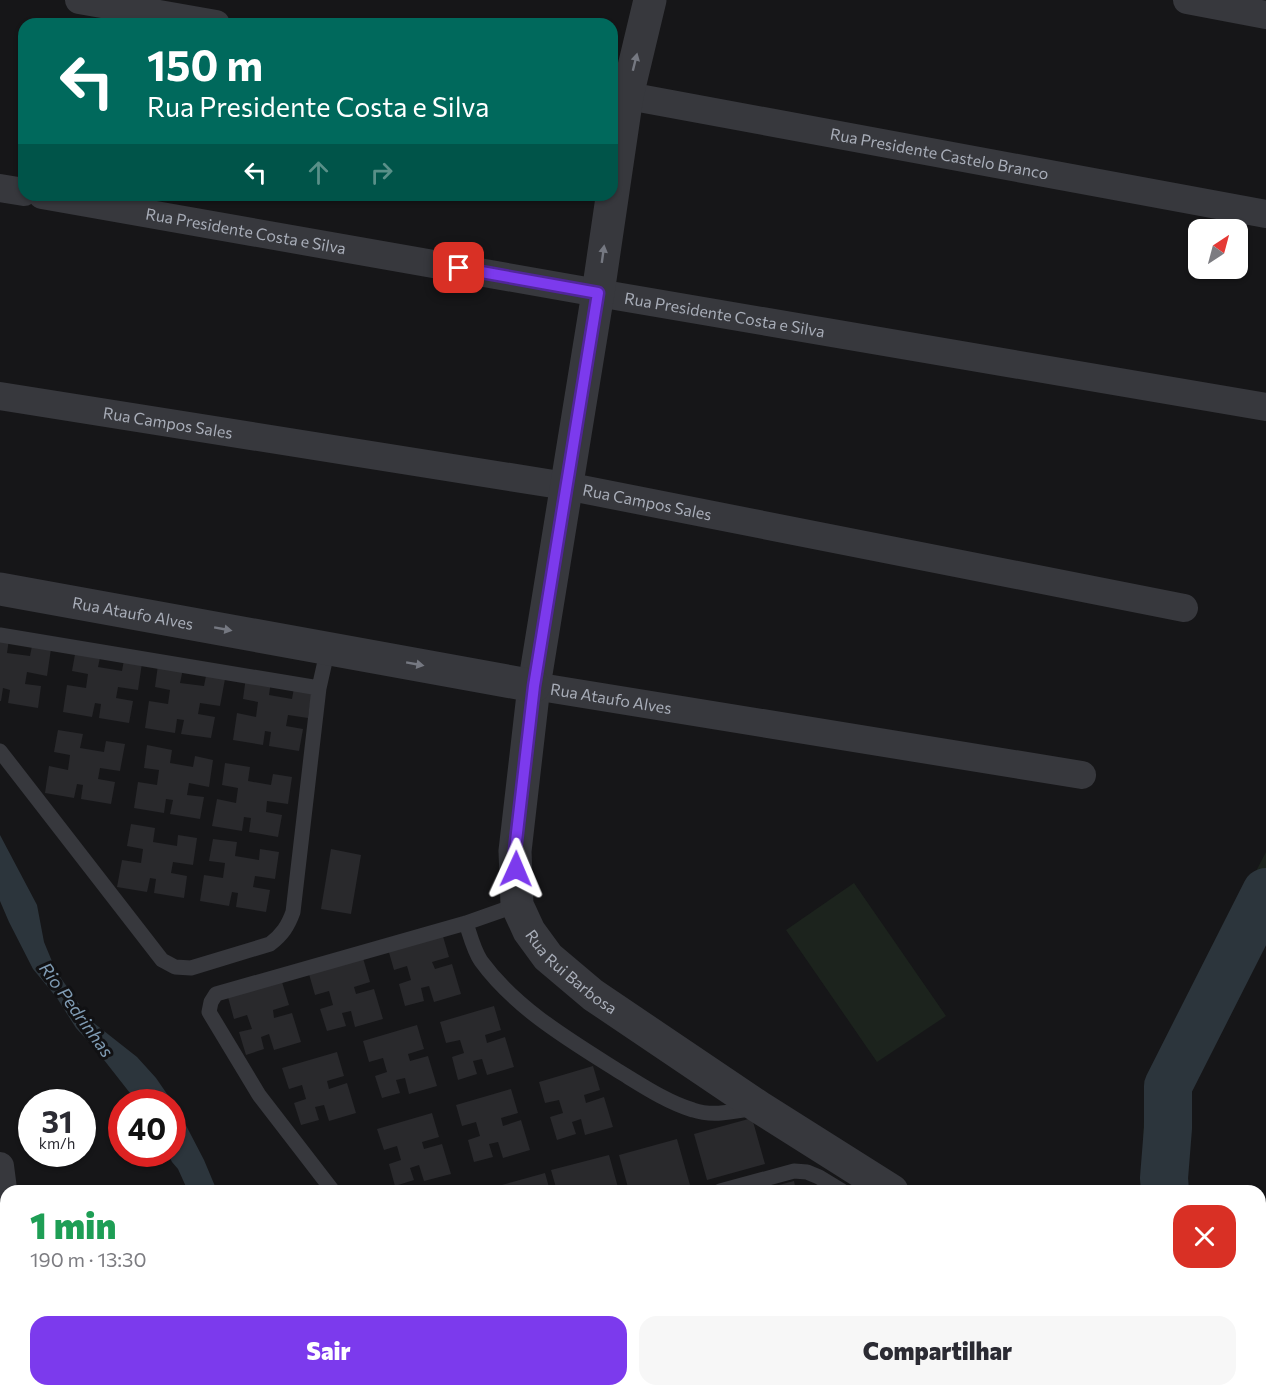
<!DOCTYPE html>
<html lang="pt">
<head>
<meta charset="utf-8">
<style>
	:root { --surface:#fff; --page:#f7f7f7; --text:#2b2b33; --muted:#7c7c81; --accent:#7c3aed }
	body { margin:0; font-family:Commissioner,sans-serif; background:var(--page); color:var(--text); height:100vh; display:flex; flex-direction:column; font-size:22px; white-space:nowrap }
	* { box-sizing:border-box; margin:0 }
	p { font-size:20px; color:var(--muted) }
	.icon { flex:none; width:33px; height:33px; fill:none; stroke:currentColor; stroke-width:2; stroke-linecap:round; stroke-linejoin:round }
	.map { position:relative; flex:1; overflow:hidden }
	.details { position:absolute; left:0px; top:1185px; width:1266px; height:212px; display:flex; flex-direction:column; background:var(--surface); border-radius:18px 18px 0 0; box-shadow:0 2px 4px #0004 }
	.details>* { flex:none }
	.hud { position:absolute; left:18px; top:18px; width:600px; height:183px; border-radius:18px; box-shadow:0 2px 4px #0004; background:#00695c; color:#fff; overflow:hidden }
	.needle { width:39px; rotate:36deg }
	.buttons { position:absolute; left:1188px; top:219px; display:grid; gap:12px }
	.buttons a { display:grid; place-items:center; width:60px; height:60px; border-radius:12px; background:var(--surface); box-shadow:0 2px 4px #0004; font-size:30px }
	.speed { position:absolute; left:18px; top:1089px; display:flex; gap:12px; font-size:30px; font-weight:700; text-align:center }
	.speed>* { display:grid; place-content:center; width:78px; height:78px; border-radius:50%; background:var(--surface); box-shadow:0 2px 4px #0004; line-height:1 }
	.speed small { font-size:15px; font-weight:400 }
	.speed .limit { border:9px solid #d22; background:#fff; color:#111 }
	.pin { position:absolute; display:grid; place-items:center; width:51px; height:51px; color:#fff; margin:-26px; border-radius:12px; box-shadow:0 3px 9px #0006 }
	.me { position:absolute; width:66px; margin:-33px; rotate:1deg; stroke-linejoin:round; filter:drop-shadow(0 0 4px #0008) }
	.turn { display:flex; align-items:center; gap:21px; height:126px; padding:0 30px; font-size:27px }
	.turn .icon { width:78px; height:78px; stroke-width:2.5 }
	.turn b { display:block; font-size:42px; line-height:51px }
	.lanes { display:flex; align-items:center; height:57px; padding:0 30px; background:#0003; justify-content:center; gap:30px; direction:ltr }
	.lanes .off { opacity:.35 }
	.round { display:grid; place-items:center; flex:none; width:63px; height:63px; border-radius:18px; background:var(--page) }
	.head { display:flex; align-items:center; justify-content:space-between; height:102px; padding:0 30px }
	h1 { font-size:36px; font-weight:800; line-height:45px; color:#1e9e55 }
	.cta { display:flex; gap:12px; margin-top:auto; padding:12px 30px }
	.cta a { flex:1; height:69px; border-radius:18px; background:var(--accent); color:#fff; font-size:24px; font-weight:800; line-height:69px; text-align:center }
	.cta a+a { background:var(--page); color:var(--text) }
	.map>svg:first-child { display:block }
	.green { fill:#1c231d }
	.water { fill:#2c353c }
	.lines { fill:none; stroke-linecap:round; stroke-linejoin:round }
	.river { stroke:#2c353c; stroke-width:48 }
	.building { fill:#29292c }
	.service { stroke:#37383d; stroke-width:15 }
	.minor { stroke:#37383d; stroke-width:28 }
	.tertiary { stroke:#37383d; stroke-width:33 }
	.oneway { fill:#757881 }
	.route-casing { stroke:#51269a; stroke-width:15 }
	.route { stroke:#7c3aed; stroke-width:10 }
	.labels { text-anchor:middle; stroke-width:6; stroke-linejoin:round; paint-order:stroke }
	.street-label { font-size:16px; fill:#a8adb8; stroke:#111113 }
	.water-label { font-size:18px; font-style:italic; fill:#7f9bb3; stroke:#111113 }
</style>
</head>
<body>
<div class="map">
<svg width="1266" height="1396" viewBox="0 0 1266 1396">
	<rect width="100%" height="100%" fill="#161618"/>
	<path class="green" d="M1266 852V920L1214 1017 1185 1084 1174 1122 1176 1191H1150L1143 1146 1145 1091 1192 994Z
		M854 883 946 1016 877 1062 786 930Z"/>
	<path class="water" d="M0 835 37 905 44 942 56 971 90 1020 137 1057 156 1078 178 1110 204 1160 217 1191H188L178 1169 172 1162 168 1154H172V1102H137L97 1051 76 1028 57 998 33 969 9 922 0 901Z"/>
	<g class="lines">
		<path class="river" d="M1165 1191 1164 1178 1168 1128V1086L1266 892
			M1260 1255H1266
			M1149 1396 1151 1390"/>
	</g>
	<path class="building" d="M0 637 9 639 7 653 30 656 32 646 51 649 47 676 27 672 25 684 41 686 38 708 8 703 10 690 3 688 1 701H0Z
		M76 649 101 653 98 667 122 671 124 660 142 663 138 690 118 687 116 698 133 701 129 723 99 718 101 704 95 703 92 717 63 712 67 685 86 688 88 674 72 671Z
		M158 665 183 669 180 683 204 686 206 676 225 679 220 706 200 703 198 714 215 717 211 738 181 734 184 720 177 719 175 733 145 728 149 701 168 704 170 690 155 687Z
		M246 677 271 681 269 695 292 699 294 688 312 691 308 718 288 715 286 726 303 729 299 751 269 746 271 732 265 731 263 745 233 740 237 713 256 717 258 702 243 699Z
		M58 730 83 734 80 748 104 752 106 741 125 744 120 771 100 768 98 779 115 782 111 804 81 799 83 785 77 784 74 798 45 793 49 766 68 770 70 755 54 752Z
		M147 745 172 750 170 763 193 767 195 756 213 760 209 787 189 783 187 795 204 797 200 819 170 814 173 800 166 799 164 813 134 808 138 782 157 785 159 770 144 768Z
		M225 763 250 767 248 781 271 785 273 774 292 777 288 804 267 801 266 812 282 815 278 837 249 832 251 818 244 817 242 831 212 826 217 799 236 803 238 788 222 785Z
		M131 824 155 828 153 842 177 846 178 835 197 838 193 865 173 862 171 873 187 876 184 898 154 893 156 879 150 878 147 892 117 887 122 860 141 863 143 849 127 846Z
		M213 839 237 842 235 856 259 860 260 849 279 852 275 879 255 876 253 887 270 890 266 912 236 907 238 893 232 892 229 906 200 901 204 875 223 878 225 863 209 861Z
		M331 849 361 855 351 914 321 909Z
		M442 933 449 957 432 962 435 969 452 964 461 994 434 1002 429 986 421 988 424 1001 405 1006 399 984 411 980 407 966 394 970 388 949Z
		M363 958 370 982 354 987 356 994 374 989 383 1019 355 1027 351 1011 342 1013 346 1026 327 1031 320 1009 333 1005 329 991 315 995 309 974Z
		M282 982 289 1005 273 1010 274 1018 292 1013 301 1042 274 1050 269 1034 261 1037 264 1049 246 1055 239 1032 252 1029 247 1015 234 1019 228 997Z
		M494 1006 501 1030 485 1035 487 1043 505 1037 514 1067 487 1075 482 1059 473 1061 477 1074 458 1080 452 1057 464 1053 460 1040 446 1043 440 1022Z
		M417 1025 424 1049 408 1054 410 1061 428 1056 437 1086 409 1094 405 1078 396 1080 400 1093 382 1098 375 1076 387 1072 383 1058 369 1062 363 1041Z
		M337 1052 344 1076 327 1081 329 1089 347 1083 356 1113 329 1121 324 1105 315 1107 319 1120 301 1125 294 1103 306 1099 302 1085 289 1089 282 1068Z
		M593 1066 600 1090 584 1095 586 1103 604 1097 613 1127 585 1135 581 1119 572 1122 576 1134 557 1140 550 1117 563 1113 559 1100 545 1103 539 1082Z
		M511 1089 518 1113 501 1118 503 1126 521 1120 530 1150 503 1158 498 1142 489 1144 493 1157 474 1162 468 1140 480 1136 476 1122 462 1126 456 1105Z
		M432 1113 439 1137 422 1142 424 1149 442 1144 451 1174 424 1181 419 1165 410 1168 414 1180 395 1186 389 1164 401 1160 397 1146 384 1150 377 1129Z
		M752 1118 765 1164 707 1180 694 1134Z
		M677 1139 690 1185 668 1191H629L619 1155Z
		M609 1155 619 1191H557L551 1170Z
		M545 1173 550 1191H484V1190Z
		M794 1181 796 1191H760V1190Z
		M478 1390H508L510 1396H460Z
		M513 1390H576L578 1396H514Z
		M584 1390H648L649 1396H586Z
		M652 1390H716L718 1396H654Z
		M722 1390H786L787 1396H724Z
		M788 1390H824V1391L806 1396H789Z
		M921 1390H951L953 1396H904Z"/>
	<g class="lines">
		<path class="service" d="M0 635 319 688
			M0 751 162 960 175 967 191 968 270 944C282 935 288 926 293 912L319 688 328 648
			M466 923C470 935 474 951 481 961 516 1009 571 1041 620 1072 643 1086 667 1102 693 1110 714 1117 735 1111 756 1108
			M333 1191 259 1095 209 1012 211 1002 216 994 466 923 517 905
			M720 1191 794 1171 807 1172 819 1177 842 1191
			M442 1390H458
			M1078 1390V1396
			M864 1396 884 1390"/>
		<g class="minor">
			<path d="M79 0 216 24"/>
			<path d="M1187 0 1266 15"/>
			<path id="s1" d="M612 93 1266 214"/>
			<path d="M0 188 24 192"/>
			<path id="s2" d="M42 195 598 293 1266 407"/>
			<path id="s3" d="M0 396 566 486 1184 608"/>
			<path id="s4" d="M534 686 1082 775"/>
			<path d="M0 1166 6 1212"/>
			<path d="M0 1382 6 1381"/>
			<path d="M28 1390V1396"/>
			<path d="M231 1390 236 1396"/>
		</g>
		<g class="tertiary">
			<path id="s5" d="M650 0 627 96 598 293 534 686 515 851 517 905 529 931 548 957 593 995 759 1107 892 1191"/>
			<path id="s6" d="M0 589 534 686"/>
			<path d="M1260 1375 1266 1377"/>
		</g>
	</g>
	<defs><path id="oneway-solid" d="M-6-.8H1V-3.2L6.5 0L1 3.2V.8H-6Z" transform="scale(1.5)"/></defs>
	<g class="oneway">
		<use href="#oneway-solid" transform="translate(635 62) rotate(-76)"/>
		<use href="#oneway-solid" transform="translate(603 254) rotate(-82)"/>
		<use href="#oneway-solid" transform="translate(223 629) rotate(10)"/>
		<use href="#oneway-solid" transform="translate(415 664) rotate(10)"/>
	</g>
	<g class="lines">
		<g class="route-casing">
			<path id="route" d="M459 268 598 293 534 686 515 850 516 869"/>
		</g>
		<use href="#route" class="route"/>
	</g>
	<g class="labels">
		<g class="street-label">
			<text dy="6" stroke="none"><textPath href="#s1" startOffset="333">Rua Presidente Castelo Branco</textPath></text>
			<text dy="6" stroke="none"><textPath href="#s2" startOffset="207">Rua Presidente Costa e Silva</textPath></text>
			<text dy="6" stroke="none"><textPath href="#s2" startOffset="693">Rua Presidente Costa e Silva</textPath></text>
			<text dy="6" stroke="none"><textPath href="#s3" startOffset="170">Rua Campos Sales</textPath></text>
			<text dy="6" stroke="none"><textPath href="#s3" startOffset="656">Rua Campos Sales</textPath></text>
			<text dy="6" stroke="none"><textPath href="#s6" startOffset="135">Rua Ataufo Alves</textPath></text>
			<text dy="6" stroke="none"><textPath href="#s4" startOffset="78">Rua Ataufo Alves</textPath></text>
			<text dy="6" stroke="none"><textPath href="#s5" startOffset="1004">Rua Rui Barbosa</textPath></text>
		</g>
		<g class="water-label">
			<text transform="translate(76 1010) rotate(54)" y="6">Rio Pedrinhas</text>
		</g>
	</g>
</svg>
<div class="buttons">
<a><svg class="needle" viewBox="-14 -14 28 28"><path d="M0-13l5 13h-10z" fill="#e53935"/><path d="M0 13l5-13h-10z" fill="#7c7c81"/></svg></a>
</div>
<div class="speed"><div>31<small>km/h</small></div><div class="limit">40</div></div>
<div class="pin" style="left:459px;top:268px;background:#d93025"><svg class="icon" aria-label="arrive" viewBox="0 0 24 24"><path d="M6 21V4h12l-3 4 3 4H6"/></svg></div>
<svg class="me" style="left:516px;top:869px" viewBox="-20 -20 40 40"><path d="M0-17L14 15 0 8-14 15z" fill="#7c3aed" stroke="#fff" stroke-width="4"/></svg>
<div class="hud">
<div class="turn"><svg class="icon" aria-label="left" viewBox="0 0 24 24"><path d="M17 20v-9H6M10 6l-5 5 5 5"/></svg><div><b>150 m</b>Rua Presidente Costa e Silva</div></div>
<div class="lanes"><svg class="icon" aria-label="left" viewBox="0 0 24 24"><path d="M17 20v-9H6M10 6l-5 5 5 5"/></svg><svg class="icon off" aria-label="ahead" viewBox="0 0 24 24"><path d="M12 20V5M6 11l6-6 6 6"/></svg><svg class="icon off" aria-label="right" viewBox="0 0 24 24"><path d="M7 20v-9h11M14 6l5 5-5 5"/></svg></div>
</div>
<section class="details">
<div class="head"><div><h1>1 min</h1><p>190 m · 13:30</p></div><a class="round" style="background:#d93025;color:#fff"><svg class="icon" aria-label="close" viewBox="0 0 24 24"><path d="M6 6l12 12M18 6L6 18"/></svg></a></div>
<div class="cta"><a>Sair</a><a>Compartilhar</a></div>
</section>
</div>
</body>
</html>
